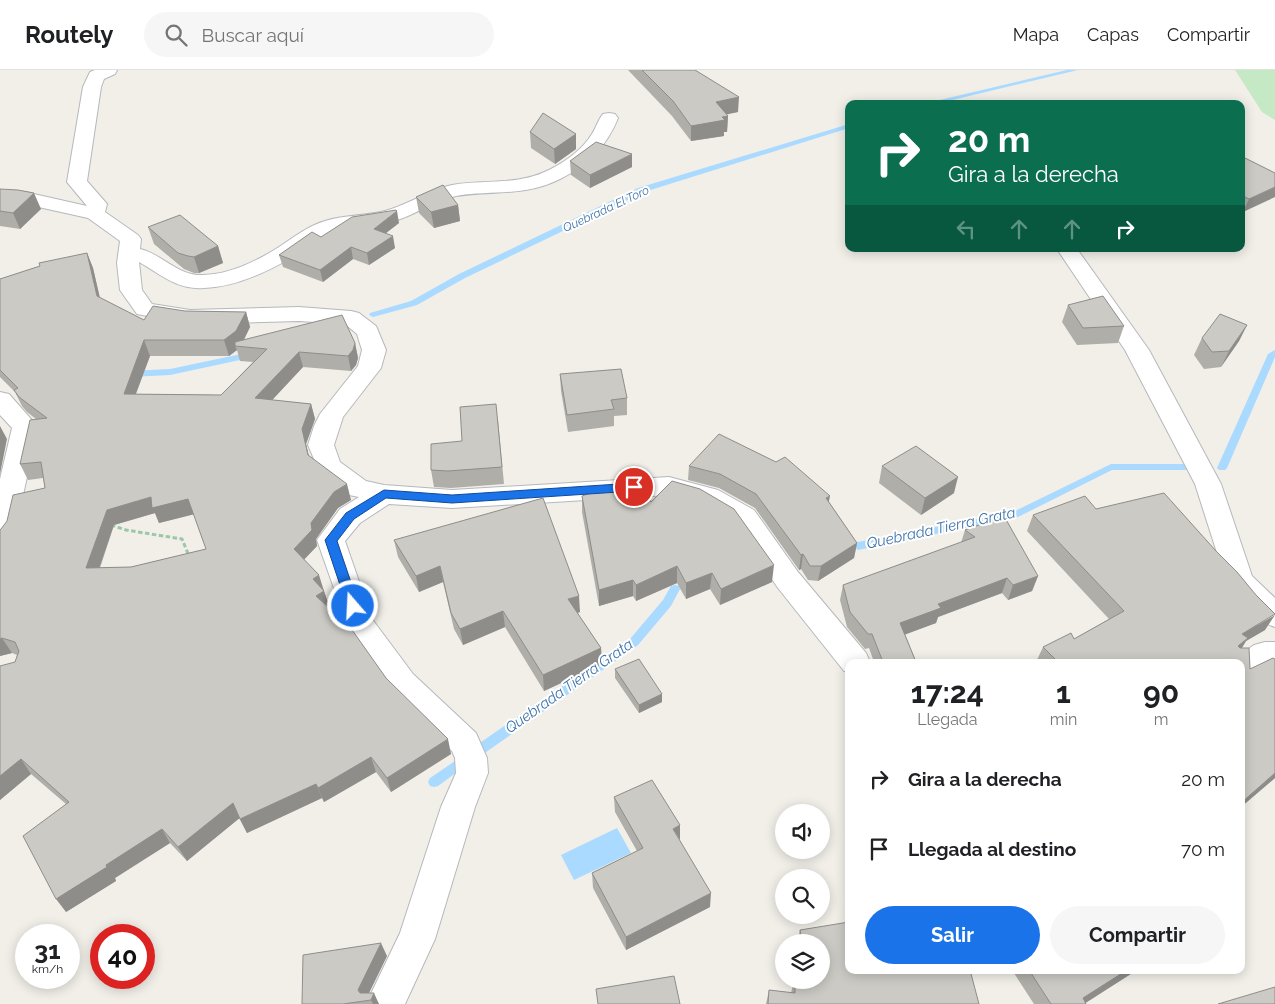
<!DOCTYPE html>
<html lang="es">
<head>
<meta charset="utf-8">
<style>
	:root { --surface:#fff; --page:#f6f6f6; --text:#202124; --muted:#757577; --line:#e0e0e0; --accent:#1a73e8 }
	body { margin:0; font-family:Raleway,sans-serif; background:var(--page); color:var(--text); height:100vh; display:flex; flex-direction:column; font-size:19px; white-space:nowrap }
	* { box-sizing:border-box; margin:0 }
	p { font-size:16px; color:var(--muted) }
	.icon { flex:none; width:28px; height:28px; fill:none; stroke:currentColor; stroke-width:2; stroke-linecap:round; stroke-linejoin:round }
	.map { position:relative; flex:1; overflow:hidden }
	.sheet { position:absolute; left:845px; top:589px; width:400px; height:315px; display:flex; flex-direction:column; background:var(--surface); border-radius:10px; box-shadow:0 2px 12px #0003 }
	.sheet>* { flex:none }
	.banner { position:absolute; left:845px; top:30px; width:400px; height:152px; border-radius:10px; box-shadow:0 2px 12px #0003; background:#0b6e4f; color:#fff; overflow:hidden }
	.buttons { position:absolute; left:775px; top:734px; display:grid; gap:10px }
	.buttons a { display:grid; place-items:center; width:55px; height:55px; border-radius:50%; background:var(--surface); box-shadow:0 2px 12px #0003; font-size:25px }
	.speed { position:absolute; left:15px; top:854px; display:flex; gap:10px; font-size:25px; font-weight:700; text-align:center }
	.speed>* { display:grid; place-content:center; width:65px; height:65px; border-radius:50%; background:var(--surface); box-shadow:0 2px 12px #0003; line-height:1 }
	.speed small { font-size:12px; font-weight:400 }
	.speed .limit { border:8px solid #d22; background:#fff; color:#111 }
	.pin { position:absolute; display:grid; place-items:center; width:42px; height:42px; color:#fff; margin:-21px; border:2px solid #fff; border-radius:50%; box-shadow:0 1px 5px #0007 }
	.me { position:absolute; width:55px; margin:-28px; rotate:341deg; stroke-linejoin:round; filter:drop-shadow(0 0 4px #0008) }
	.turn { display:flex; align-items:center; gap:18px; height:105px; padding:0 20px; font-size:22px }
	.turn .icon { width:65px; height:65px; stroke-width:2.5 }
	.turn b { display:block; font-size:35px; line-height:42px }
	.lanes { display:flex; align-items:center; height:48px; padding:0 20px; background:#0003; justify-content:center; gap:25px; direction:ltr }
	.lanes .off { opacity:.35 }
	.eta { display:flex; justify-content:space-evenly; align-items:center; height:85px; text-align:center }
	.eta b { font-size:30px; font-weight:700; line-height:35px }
	.primary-button { display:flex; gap:10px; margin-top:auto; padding:10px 20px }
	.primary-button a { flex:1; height:58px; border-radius:30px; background:var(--accent); color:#fff; font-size:20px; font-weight:700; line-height:58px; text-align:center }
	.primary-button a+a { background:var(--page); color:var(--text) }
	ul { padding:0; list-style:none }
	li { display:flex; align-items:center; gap:15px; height:70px; padding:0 20px }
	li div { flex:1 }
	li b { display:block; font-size:19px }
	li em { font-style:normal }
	header { display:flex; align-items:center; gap:30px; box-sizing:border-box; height:70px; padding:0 25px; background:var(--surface); border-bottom:1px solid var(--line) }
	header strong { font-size:24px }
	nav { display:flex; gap:28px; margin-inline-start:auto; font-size:18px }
	.search { width:350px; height:45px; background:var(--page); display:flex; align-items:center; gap:12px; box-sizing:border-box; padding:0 18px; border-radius:28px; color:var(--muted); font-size:19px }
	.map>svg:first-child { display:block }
	.green { fill:#c5e8c5 }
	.water { fill:#aadaff }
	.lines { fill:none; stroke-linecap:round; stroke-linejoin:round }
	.stream { fill:#aadaff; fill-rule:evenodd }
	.minor-casing { stroke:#b5b8bc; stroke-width:2 }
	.path { stroke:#9cc7a9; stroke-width:3; stroke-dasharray:4.5 2.5; stroke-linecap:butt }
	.minor { fill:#fff; fill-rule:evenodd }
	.wall { fill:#afaea9; fill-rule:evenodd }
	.shaded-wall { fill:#8f8d8a }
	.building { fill:#cccac5; stroke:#8f8d8a; fill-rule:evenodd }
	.route { fill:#1a73e8; stroke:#114b97 }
	.labels { text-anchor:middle; stroke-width:4; stroke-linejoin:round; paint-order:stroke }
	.far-water-label { font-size:12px; font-style:italic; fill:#4174aa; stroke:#fff }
	.water-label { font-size:15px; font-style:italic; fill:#4174aa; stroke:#fff }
</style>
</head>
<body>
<header>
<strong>Routely</strong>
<div class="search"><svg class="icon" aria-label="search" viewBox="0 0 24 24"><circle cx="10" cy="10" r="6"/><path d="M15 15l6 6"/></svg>Buscar aquí</div>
<nav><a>Mapa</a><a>Capas</a><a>Compartir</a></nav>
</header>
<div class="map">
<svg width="1275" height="934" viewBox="0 0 1275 934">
	<rect width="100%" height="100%" fill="#f1efe8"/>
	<path class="green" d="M1235 0H1275V50L1262 42Z"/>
	<path class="water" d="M617 758 631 783 574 810 561 785Z"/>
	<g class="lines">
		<path class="stream" d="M1067 0H1078L936 34H923Z
			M849 54V58L644 122 465 208 417 235 373 247 369 245 370 243 411 231 459 204 638 118Z
			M1275 280V287L1227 398 1225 400H1219L1217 398 1268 284Z
			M251 282 255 285 254 287 170 305 130 307 126 304 130 301 170 299Z
			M1111 394H1194L1199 397 1194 400H1112L1018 447 858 480 853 476 858 472 1013 442Z
			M675 515 679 516 680 519 671 536 638 575 479 687 475 688 471 687 469 683 471 679 630 569 663 530 671 516Z
			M464 685 468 686 470 690 468 694 438 716 434 717 430 716 428 712 430 708Z"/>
		<g class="minor-casing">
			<path id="minor" d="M95 0H117L115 4 104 9 101 17 87 111 107 134 105 142 138 165 141 169 140 179C162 184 178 206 202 205 229 205 257 191 279 177 294 167 308 156 325 151 345 145 365 146 385 141 408 135 428 120 452 115 485 109 517 116 549 100 565 92 582 80 592 64 596 58 598 50 603 44L609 43 615 44 618 48C607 76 587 96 560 109 524 127 493 120 456 126 435 130 417 144 397 150 376 156 354 154 334 162 317 168 304 180 289 189 263 204 233 217 204 218 177 220 160 204 139 192L142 220 152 234 190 240 299 237 351 241 359 243 376 256 386 280 381 298 343 347 334 375 340 392 366 411 384 415 452 420 669 407 718 420 754 440 798 502 866 583 870 592H849V602L844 601 778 518 734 454 700 434 669 425 452 438 389 434 360 453 345 471 372 549 413 604 476 663 487 688 488 703 475 737 435 869 405 934H366L400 863 441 737 456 703 455 688 452 681 391 622 349 561 317 470 340 439 359 427 349 425 320 403 308 375 314 356 320 344 358 296 362 280 357 264 345 254 299 251 190 254 137 244 120 220 117 193 120 171 88 148 25 134 0 133V121L25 122 87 136 67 112 83 17 90 2Z
				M1057 179H1077L1149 280 1221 414 1252 506 1275 528V557C1258 552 1234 527 1226 511L1195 414 1125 280Z
				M0 322 9 324 38 357 14 466 10 473 0 476V409L12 358 0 345Z
				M1265 572H1275V596C1267 596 1252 610 1241 613V592H1230L1254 575Z"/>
		</g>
		<path class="path" d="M111 455 126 460 182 469 189 486"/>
		<use href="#minor" class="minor"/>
	</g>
	<path class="wall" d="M628 0H695L738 42 726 44 728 46 727 62H724V66L691 71 672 46Z
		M530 62 576 64V79L555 94 531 78Z
		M1241 86 1275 103 1243 142 1241 141Z
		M570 91 632 97 590 118 571 105Z
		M0 119 41 139 20 159 0 156Z
		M416 127 458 135 460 151 434 158 419 143Z
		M399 153 386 163 395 178 369 195 353 189 323 212 283 197 279 185 321 167Z
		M148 157 218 176 223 193 199 203H194L184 199 154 174Z
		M87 183 93 198 100 228 144 250 185 241 246 242 250 257 244 269 355 273 358 288 356 295 351 301 303 297 272 330 311 334 315 349 306 374 309 386 351 430 338 438 316 469 317 476 304 489 324 521 329 536 328 537 386 608 451 684 391 722 376 702 324 732 322 728 247 763 239 748 187 791 170 773 115 808 116 811 66 842V734L31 704 0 730 15 592 17 585 12 583 0 586 1 459 45 418 43 408 28 410 20 394 36 349 27 342 22 336 15 322 0 307V209L40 196ZM237 280 240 291 253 292 221 325 136 324 150 286H229ZM155 443 159 453 194 444 206 479 131 497 100 498 114 455Z
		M1068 235 1124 256 1118 273 1077 275 1062 252Z
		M1247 255 1239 271 1221 297 1204 299 1194 285 1202 268Z
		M560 304 627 328V345L614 346V356L568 362 561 321Z
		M498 350 504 414 451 418 434 417 431 400 462 371Z
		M689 396 829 432 857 473 854 488 818 511 808 510 801 499 799 500 755 438 719 418 688 410Z
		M882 396 954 423 921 445 879 413Z
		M582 426 651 432 772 512 720 535 710 519 686 529 677 513 636 531 633 526 599 536 582 442Z
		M1096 439 1265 560 1246 571 1242 578 1250 599 1275 708 1241 737V592H1036L1043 577 1074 569 1109 549 1027 461 1033 445Z
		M965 460 1038 506 1032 521 1008 530 1002 523 938 547 936 553 905 564 916 592H874L869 578 865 579 847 557 840 530 843 515 961 473Z
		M394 470 580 542 577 543 601 578 602 594 544 621 505 557 463 575 454 559 443 512 419 522 398 487Z
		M615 599 662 624V632L639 643 615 608Z
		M614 727 679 771 710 837 626 880 593 818 592 803 637 781 615 742Z
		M800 860 979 934H766L769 920 791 923 794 910H821V872H797Z
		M387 886 369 923 379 934H302Z
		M1012 900H1137L1085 933 1086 934H1034Z"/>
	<path class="shaded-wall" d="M739 27 738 42 715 47 716 32Z
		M728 46 727 62H724V66L691 71V56Z
		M576 64V79L555 94 554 79Z
		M632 84V97L590 118V105Z
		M1275 117V127L1243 142 1249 129Z
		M34 123 41 139 20 159 13 143Z
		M458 135 460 151 434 158 431 142Z
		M397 141 399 153 377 170 374 159Z
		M393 166 395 178 369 195 367 183Z
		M218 176 223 193 199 203 194 187Z
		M351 177 353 189 323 212 320 200Z
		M87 183 93 198 103 242 97 226Z
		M246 242 250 257 241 276H235L237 280 229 286 224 270Z
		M1247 255 1239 271 1221 297 1229 281Z
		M144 270 150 286 130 339 124 324Z
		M355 273 358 288 356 295 351 301 348 286Z
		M299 282 303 297 260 343 255 328Z
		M311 334 315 349 306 374 312 401 308 385 302 359Z
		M0 356 7 369 0 404Z
		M958 407 954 423 921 445 925 428Z
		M347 414 351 430 338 438 316 469 317 476 300 494 294 479 311 453 334 422Z
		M830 426 827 440 826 428Z
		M151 427 188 429 195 444 159 453 155 443 114 455 94 513 86 498 107 440Z
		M857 473 854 488 818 511 821 496Z
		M803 484 801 499 799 500 801 485Z
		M774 495 772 512 720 535 721 519Z
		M440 496 443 512 419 522 416 506Z
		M677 496V513L636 531V515Z
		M712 503 710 519 686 529V513Z
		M319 505 324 521 313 509Z
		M1038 506 1032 521 1008 530 1013 515Z
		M1007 508 1002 523 938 547 936 553 896 568 900 553 938 534Z
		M633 510V526L599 536V520Z
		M324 521 329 536 321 541 316 526Z
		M579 526 580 542 569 546 568 529Z
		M503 541 505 557 463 575 460 559Z
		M1275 545 1265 560 1246 571 1238 584 1228 592 1242 564Z
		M2 568 12 583 0 586V569Z
		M601 578 602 594 544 621 543 605Z
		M662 624V632L639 643V635Z
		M448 669 451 684 391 722 387 708Z
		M371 687 376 702 324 732 318 718Z
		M21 689 31 704 0 730V706Z
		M1275 703V708L1241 737V733L1247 727Z
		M316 714 322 728 247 763 240 749Z
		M233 733 241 747 187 791 178 777Z
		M680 755V770L673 759Z
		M162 759 170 773 115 808 116 811 66 842 56 829 106 795Z
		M711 823 710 837 626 880V867Z
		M381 873 387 886 365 931 358 920Z
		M1127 900H1137L1084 934 1083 928Z
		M374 923 379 934H373L371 930Z"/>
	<path class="building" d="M642 0H695L739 27 716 32 728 46 722 47 725 50 691 56 673 31Z
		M543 43 576 64 554 79 530 62Z
		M596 72 632 84 590 105 570 91Z
		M1241 86 1275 103V117L1249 129 1241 125Z
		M443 115 458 135 431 142 416 127Z
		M0 119 18 120 34 123 13 143 0 141Z
		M396 140 397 141 374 159 393 166 367 183 351 177 320 200 279 185 312 162 321 167 352 147Z
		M180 145 218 176 194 187 188 186 178 183 148 157Z
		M87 183 97 226 144 250 153 236 185 241 246 242 236 261 224 270H144L124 324 221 325 267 279 235 276V272L342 245 355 273 353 280 348 286 299 282 255 328 311 334 302 359 308 385 347 414 334 422 311 453 312 460 294 479 319 505 313 509 324 521 316 526 350 557 386 608 448 669 387 708 371 687 318 718 316 714 240 749 233 733 178 777 162 759 106 795 107 797 56 829 23 766 69 732 21 689 0 706V596L15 592 19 581 15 572 2 568 0 569V460L1 459 7 451 13 425 45 418 41 392 20 394 30 350 47 348 19 327 14 320 18 318 0 300V209L40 196 39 193ZM151 427 152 438 188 429 206 479 131 497 86 498 107 440Z
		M1103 226 1124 256 1083 258 1068 235Z
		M1220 244 1247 255 1229 281 1212 282 1202 268Z
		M621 299 627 328 611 330 614 339 567 345 560 304Z
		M496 334 502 397 448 401 431 400V374L462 371 460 337Z
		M719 364 776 392 785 387 830 426 826 428 857 473 821 496H810L803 484 801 485 756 424 720 404 689 396Z
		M916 376 958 407 925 428 882 396Z
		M672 411 700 419 734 439 774 495 721 519 712 503 686 513 677 496 636 515 633 510 599 520 582 426 620 413 637 412 651 432Z
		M1164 423 1216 481 1237 502 1256 525 1275 544 1242 564 1248 568 1238 576 1240 578H1249L1250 599 1273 588 1275 589V703L1241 733V592H1058L1043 577 1071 563 1074 569 1124 541 1033 445 1085 426 1096 439Z
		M543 428 579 526 568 529 601 578 543 605 503 541 460 559 451 543 440 496 416 506 394 470Z
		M1004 446 1038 506 1013 515 1007 508 938 534 941 538 900 553 916 592H883L872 564H868L850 542 843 515 975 467 965 460Z
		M639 589 662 624 639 635 615 599Z
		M652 710 680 755 673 759 711 823 626 867 592 803 643 778 614 727Z
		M849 852V900H970L979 934H768L769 920 795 923V910H821V872H802L800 860Z
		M381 873 358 920 360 923H374L371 930 343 934H302L303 885Z
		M1029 900H1127L1083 928 1086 934H1051Z
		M674 906 680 934H598L596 919Z
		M1275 917V934H1218Z"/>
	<path class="route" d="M634 413 640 417 634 421 452 433 386 428 354 449 337 471 359 536 357 539H349L347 536 325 470 346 443 384 420 452 425Z"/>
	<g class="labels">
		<g class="far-water-label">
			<text transform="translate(606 139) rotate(-25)" y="4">Quebrada El Toro</text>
		</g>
		<g class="water-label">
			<text transform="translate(941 458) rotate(-12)" y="5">Quebrada Tierra Grata</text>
			<text transform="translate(569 616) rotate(-35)" y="5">Quebrada Tierra Grata</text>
		</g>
	</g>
</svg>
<div class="buttons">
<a><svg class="icon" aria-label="sound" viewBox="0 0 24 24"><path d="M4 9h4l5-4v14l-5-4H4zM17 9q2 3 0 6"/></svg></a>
<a><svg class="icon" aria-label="search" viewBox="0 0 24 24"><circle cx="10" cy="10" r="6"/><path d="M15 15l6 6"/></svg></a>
<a><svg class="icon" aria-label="layers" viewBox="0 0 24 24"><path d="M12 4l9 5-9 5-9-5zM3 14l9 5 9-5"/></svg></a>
</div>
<div class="speed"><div>31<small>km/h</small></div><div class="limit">40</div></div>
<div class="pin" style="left:634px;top:417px;background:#d93025"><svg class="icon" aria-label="arrive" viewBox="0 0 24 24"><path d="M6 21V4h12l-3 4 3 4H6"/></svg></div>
<svg class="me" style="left:353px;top:536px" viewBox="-20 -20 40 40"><circle r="17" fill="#1a73e8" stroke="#fff" stroke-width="3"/><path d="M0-11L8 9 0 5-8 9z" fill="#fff"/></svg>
<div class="banner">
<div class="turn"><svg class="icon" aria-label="right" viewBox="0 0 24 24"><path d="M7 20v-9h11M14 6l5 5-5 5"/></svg><div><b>20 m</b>Gira a la derecha</div></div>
<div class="lanes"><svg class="icon off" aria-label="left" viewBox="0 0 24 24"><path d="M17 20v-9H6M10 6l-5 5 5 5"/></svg><svg class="icon off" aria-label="ahead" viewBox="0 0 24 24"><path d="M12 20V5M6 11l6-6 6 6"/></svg><svg class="icon off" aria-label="ahead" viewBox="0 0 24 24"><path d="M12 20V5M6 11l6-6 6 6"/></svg><svg class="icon" aria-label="right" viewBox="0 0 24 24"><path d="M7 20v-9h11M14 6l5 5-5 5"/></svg></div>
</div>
<section class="sheet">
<div class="eta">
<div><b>17:24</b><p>Llegada</p></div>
<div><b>1</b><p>min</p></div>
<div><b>90</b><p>m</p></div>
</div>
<ul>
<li><svg class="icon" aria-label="right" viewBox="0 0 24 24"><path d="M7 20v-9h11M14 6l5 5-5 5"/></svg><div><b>Gira a la derecha</b></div><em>20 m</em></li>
<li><svg class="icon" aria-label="arrive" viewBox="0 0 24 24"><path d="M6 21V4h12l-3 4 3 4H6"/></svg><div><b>Llegada al destino</b></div><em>70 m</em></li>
</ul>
<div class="primary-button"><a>Salir</a><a>Compartir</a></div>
</section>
</div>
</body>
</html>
